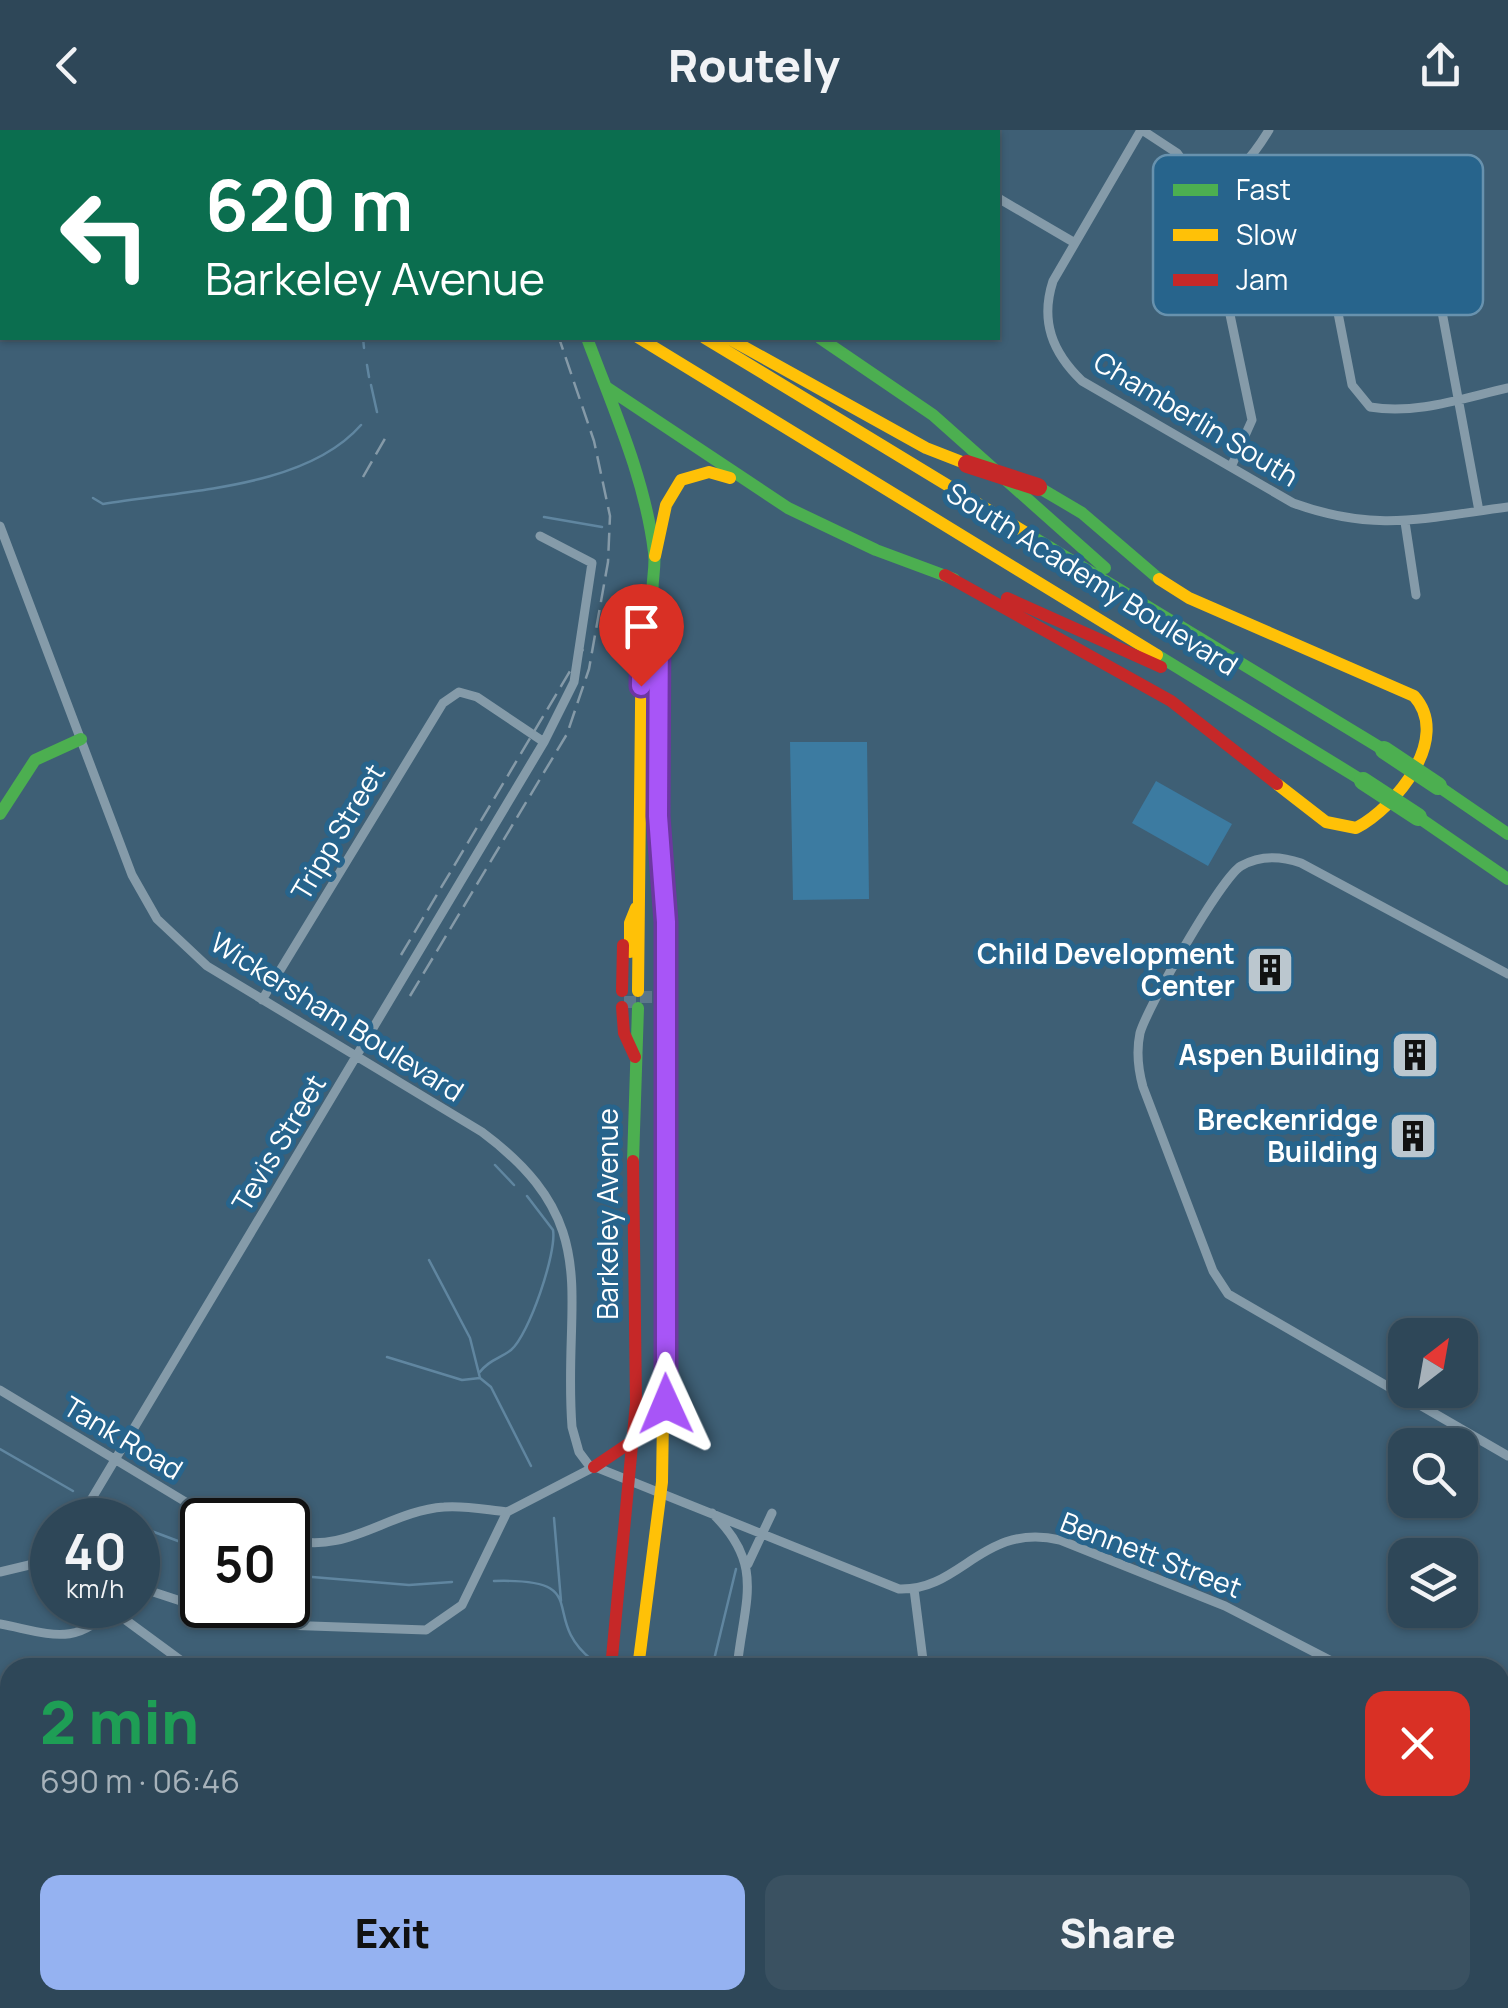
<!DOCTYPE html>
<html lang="en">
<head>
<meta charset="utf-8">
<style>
	:root { --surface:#2e4758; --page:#3a5161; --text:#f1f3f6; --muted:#a7b2ba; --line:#495f6e; --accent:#95b2f1 }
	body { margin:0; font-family:Manrope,sans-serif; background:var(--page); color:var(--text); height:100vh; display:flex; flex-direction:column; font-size:38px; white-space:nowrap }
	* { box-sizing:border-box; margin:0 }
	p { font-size:32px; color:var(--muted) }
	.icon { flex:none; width:55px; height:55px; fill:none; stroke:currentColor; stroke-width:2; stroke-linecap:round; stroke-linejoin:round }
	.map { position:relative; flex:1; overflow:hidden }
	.drawer { position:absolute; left:0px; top:1528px; width:1510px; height:352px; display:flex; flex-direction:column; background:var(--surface); border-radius:30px 30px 0 0; box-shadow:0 2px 8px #0004,0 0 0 2px var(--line) }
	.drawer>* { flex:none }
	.hud { position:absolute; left:0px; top:0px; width:1000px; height:210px; box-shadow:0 2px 8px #0004,0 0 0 2px var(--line); background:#0b6e4f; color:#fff; overflow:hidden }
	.needle { width:65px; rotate:31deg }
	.buttons { position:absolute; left:1388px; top:1188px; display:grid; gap:20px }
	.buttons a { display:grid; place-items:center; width:90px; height:90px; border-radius:20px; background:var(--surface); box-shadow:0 2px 8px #0004,0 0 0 2px var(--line); font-size:50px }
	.speed { position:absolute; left:30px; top:1368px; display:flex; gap:20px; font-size:50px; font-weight:700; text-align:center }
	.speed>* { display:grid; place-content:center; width:130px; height:130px; border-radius:50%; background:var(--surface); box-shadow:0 2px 8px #0004,0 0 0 2px var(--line); line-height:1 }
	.speed small { font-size:25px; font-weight:400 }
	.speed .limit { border:5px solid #111; border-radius:15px; background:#fff; color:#111 }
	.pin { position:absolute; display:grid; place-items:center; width:85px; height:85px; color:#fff; margin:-102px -42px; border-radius:50% 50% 50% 0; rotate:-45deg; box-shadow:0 0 10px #0007 }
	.pin .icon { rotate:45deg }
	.me { position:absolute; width:110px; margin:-55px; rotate:359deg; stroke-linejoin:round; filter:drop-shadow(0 0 8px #0008) }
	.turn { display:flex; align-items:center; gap:35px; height:210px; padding:0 40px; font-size:45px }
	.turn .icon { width:130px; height:130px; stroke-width:2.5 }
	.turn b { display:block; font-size:70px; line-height:85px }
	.round { display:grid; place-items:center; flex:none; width:105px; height:105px; border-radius:20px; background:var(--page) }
	.overview { display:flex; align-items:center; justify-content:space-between; height:170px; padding:0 40px }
	h1 { font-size:60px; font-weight:800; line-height:75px; color:#1e9e55 }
	.primary-button { display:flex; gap:20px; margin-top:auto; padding:20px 40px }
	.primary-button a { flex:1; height:115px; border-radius:20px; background:var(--accent); color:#111; font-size:40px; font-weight:800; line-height:115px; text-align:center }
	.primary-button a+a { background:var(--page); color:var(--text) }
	header { display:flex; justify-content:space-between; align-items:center; height:130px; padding:0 40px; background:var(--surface); font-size:45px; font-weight:800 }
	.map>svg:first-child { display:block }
	.green { fill:#3c7ba1 }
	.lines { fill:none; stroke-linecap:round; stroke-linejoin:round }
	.stream { stroke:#6086a0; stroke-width:2.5 }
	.secondary-tunnel { stroke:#5b778a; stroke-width:12; stroke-dasharray:12 6; stroke-linecap:butt }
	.street { stroke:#859ba9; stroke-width:9 }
	.fast { stroke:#4caf50; stroke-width:12 }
	.slow { stroke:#ffc107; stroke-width:12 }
	.jam { stroke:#c62828; stroke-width:12 }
	.rail { stroke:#859aa8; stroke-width:2.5; stroke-dasharray:18 8; stroke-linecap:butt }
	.fast-bridge { stroke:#4caf50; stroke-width:18 }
	.jam-bridge { stroke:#c62828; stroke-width:18 }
	.route-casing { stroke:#6d37a1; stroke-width:25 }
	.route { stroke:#a855f7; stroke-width:18 }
	.labels { text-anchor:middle; stroke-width:10; stroke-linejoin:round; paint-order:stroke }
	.street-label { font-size:28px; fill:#fff; stroke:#27648c }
	.poi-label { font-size:28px; font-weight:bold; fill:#fff; stroke:#27648c; text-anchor:end }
	.key { fill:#27648c; stroke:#6892ae; stroke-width:2.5 }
	.key-label { font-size:28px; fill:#fff }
</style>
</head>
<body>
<header><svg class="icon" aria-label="back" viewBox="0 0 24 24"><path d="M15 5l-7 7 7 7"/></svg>Routely<svg class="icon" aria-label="share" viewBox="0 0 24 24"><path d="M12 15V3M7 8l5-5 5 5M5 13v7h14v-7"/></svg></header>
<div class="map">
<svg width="1508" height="1878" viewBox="0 0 1508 1878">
	<rect width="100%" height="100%" fill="#3e5f75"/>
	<path class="green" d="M790 612H867L869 769 793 770Z
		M1156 651 1232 694 1208 736 1132 693Z"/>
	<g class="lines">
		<path class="stream" d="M72 2 77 0
			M0 46 2 44
			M0 183H2
			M363 208 364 218
			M367 235 369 247
			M371 255 377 282
			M93 368 103 374C183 360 305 359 361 295
			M544 387 602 397
			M495 1035 514 1055
			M429 1130 470 1208 480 1248 491 1257 531 1336
			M387 1227 462 1250 480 1248
			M479 1243C489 1230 499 1229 511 1220 529 1205 557 1122 553 1100L527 1066
			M0 1319 73 1361
			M107 1380 126 1390
			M554 1388 561 1471
			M138 1396 202 1420
			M288 1445 409 1455 452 1452
			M494 1451C597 1448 537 1486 592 1530
			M712 1538 736 1439
			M803 1870 804 1878"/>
		<path class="secondary-tunnel" d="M646 861V877
			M630 878V861"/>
		<path class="street" d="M747 0 752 2
			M891 0 894 2
			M1141 0 1053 151C1040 191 1052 222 1082 251L1293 373C1375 403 1425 388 1508 377
			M1142 0 1177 23 1204 60 1252 290 1231 337
			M845 2 850 0
			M978 2 979 0
			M1204 60C1237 45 1250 31 1269 0
			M998 68 1075 113
			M1174 174 1226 166
			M1479 381 1424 85C1383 36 1338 48 1324 111L1352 255 1370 277C1416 285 1463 268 1508 258
			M1405 392 1416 465
			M0 396 132 745 157 789 207 836 482 1002C607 1095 562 1166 572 1297L579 1322 588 1334 899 1459C962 1461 982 1392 1060 1410L1225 1476 1345 1538
			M1508 844 1301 733C1281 726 1260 725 1241 736 1221 748 1147 878 1140 903 1136 922 1138 939 1143 957L1213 1141 1228 1164 1508 1326
			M262 870 443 573 459 562 477 567 544 612
			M0 1260 189 1374 225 1390
			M712 1383C766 1435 744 1470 737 1538
			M79 1390 544 612 574 552 592 433 540 406
			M288 1409C346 1426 388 1381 444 1377 464 1375 487 1380 507 1382
			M748 1434 772 1383
			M0 1442 46 1431 52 1436
			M138 1457 251 1494 426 1500 462 1475 507 1382 594 1337
			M914 1459 924 1538
			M108 1477 191 1538
			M0 1494C48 1503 78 1519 113 1475
			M1500 1632 1508 1639
			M919 1870 925 1878
			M888 1878 889 1870"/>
		<path class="fast" d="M275 0 281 2
			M365 0 369 2
			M623 2 624 0
			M587 208C613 278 645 348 654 422 657 444 646 462 659 482L658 623
			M820 208 933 285 1105 438
			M606 257 788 378 876 420 954 449
			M1038 357 1082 383 1159 449
			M1031 406 1384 620
			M1157 525 1363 651
			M1438 656 1508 704
			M0 684 35 630 81 609
			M1418 687 1508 749
			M633 1031 638 878"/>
		<path class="slow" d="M639 208 1157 525
			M705 208 1031 406
			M728 208 926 318 967 334
			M655 426 666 375 681 350 709 342 730 348
			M1159 449 1189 468 1414 566C1452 608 1396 677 1356 698L1326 692 1277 654
			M630 822V793L636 778
			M638 861 642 484 651 470
			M638 1538 662 1352 666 1095"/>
		<path class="jam" d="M298 0 302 2
			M945 445 1171 571 1277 654
			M1007 468 1161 537
			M658 623 666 792V1095
			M622 861 623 815
			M622 877 624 903 635 927
			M594 1337 634 1310
			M611 1538 636 1273 633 1031
			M556 1878 559 1870
			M596 1878 597 1870"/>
		<path class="rail" d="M582 2 583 0
			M363 347 387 305
			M401 825 585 516
			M410 866 567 604 589 539 608 432 610 386 594 311 559 208"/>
		<path class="fast-bridge" d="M1384 620 1438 656
			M1363 651 1418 687"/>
		<path class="jam-bridge" d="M967 334 1038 357"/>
	</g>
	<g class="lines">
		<g class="route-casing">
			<path id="route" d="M641 556 642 484 651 470 659 482 658 686 666 792V1274"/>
		</g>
		<use href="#route" class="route"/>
	</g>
	<defs>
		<g id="building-square" transform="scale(2.5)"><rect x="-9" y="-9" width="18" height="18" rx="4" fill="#bbc7cf" stroke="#27648c"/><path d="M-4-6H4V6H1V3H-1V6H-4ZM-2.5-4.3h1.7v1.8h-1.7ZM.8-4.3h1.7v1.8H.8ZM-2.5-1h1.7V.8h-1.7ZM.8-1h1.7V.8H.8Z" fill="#111"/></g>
	</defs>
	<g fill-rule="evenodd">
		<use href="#building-square" x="1270" y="840"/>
		<use href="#building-square" x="1415" y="925"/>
		<use href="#building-square" x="1413" y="1006"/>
	</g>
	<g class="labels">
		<g class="street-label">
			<text transform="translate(1196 289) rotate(31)" y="10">Chamberlin South</text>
			<text transform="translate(1092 449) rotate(32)" y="10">South Academy Boulevard</text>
			<text transform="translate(338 702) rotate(-59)" y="10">Tripp Street</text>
			<text transform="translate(337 887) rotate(32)" y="10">Wickersham Boulevard</text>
			<text transform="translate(279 1013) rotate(-59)" y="10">Tevis Street</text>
			<text transform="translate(608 1084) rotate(-90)" y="10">Barkeley Avenue</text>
			<text transform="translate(123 1308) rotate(31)" y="10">Tank Road</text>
			<text transform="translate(1151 1425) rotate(21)" y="10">Bennett Street</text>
		</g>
		<g class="poi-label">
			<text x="1235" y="834">Child Development<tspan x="1235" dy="32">Center</tspan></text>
			<text x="1380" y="935">Aspen Building</text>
			<text x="1378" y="1000">Breckenridge<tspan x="1378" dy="32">Building</tspan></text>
		</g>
	</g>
	<rect x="1153" y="25" width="330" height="160" rx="15" class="key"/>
	<rect x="1173" y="54" width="45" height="12" fill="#4caf50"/>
	<rect x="1173" y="99" width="45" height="12" fill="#ffc107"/>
	<rect x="1173" y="144" width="45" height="12" fill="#c62828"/>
	<g class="key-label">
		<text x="1236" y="70">Fast</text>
		<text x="1236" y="115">Slow</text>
		<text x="1236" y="160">Jam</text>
	</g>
</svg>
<div class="buttons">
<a><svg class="needle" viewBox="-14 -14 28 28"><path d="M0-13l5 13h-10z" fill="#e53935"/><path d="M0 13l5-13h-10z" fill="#a7b2ba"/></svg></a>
<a><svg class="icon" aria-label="search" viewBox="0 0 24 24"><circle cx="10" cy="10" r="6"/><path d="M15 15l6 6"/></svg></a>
<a><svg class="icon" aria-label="layers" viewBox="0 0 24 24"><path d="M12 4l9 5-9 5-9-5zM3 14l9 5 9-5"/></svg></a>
</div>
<div class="speed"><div>40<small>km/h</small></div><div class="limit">50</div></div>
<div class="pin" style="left:641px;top:556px;background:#d93025"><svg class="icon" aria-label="arrive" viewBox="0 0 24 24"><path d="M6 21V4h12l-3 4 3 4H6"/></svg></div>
<svg class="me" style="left:666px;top:1274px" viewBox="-20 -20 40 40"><path d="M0-17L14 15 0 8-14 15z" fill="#a855f7" stroke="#fff" stroke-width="4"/></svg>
<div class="hud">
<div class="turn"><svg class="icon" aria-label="left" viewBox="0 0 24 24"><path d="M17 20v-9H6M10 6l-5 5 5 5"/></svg><div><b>620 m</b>Barkeley Avenue</div></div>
</div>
<section class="drawer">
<div class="overview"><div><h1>2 min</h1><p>690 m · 06:46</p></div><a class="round" style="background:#d93025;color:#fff"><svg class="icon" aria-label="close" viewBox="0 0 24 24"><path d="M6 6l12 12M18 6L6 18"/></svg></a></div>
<div class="primary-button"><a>Exit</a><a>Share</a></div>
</section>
</div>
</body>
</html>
